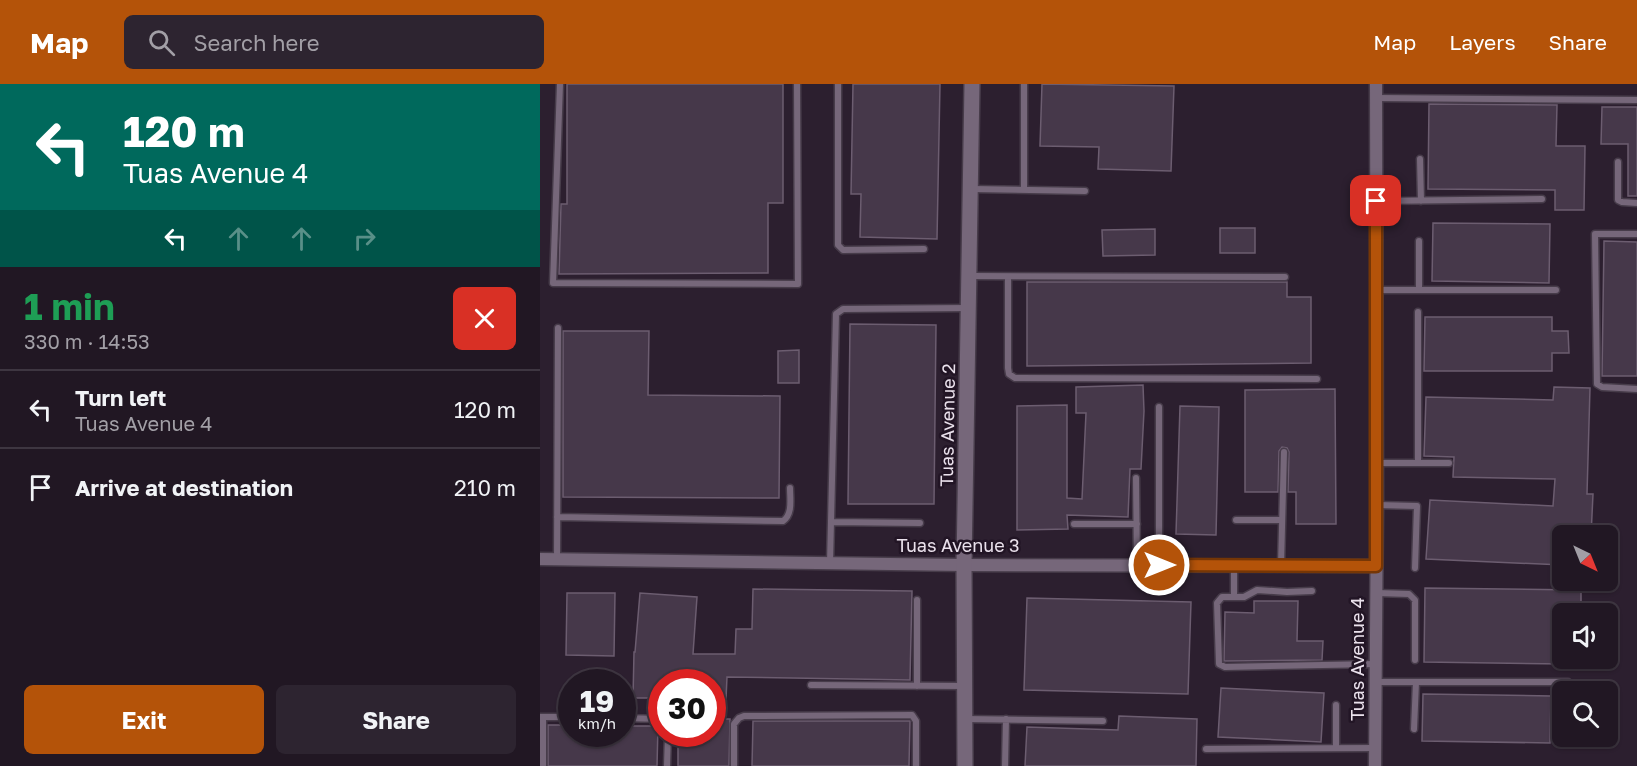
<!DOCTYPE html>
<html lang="en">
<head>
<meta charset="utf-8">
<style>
	:root { --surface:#211723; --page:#2d2430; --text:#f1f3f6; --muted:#a29fa6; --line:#3e3641; --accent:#b45309 }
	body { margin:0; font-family:"Golos Text",sans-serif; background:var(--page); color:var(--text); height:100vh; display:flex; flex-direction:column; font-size:22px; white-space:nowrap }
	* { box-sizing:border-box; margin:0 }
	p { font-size:20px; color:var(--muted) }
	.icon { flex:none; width:33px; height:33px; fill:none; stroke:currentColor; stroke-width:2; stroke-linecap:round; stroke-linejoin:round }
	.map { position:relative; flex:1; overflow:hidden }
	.sheet { display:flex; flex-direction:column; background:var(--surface); width:540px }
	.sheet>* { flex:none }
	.hud { background:#00695c; color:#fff; overflow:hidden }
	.needle { width:39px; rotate:137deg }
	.fabs { position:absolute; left:1012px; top:441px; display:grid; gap:12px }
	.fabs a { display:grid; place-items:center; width:66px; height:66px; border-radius:9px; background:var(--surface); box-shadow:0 2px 4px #0004,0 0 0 2px var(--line); font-size:30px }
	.speed { position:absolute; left:18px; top:585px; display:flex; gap:12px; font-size:30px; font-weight:700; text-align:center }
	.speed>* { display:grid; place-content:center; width:78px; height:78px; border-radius:50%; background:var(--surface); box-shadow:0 2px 4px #0004,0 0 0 2px var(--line); line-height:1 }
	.speed small { font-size:15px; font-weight:400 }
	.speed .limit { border:9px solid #d22; background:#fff; color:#111 }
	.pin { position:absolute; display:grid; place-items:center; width:51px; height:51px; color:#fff; margin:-26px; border-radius:12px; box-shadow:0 3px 9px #0006 }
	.me { position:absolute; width:66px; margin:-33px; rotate:90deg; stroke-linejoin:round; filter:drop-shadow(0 0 4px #0008) }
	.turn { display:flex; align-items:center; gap:21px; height:126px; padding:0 24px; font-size:27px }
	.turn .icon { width:78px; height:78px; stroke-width:2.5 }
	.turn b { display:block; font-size:42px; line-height:51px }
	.lanes { display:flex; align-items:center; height:57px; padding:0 24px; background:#0003; justify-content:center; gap:30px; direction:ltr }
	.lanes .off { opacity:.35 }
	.round { display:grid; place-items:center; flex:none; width:63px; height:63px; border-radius:9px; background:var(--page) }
	.headline { display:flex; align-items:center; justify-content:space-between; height:102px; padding:0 24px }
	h1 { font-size:36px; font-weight:700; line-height:45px; color:#1e9e55 }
	.primary-button { display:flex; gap:12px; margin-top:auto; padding:12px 24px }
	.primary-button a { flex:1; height:69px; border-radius:9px; background:var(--accent); color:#fff; font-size:24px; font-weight:700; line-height:69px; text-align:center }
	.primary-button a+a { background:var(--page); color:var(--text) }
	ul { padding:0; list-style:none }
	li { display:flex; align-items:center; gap:18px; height:78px; padding:0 24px; border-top:2px solid var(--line) }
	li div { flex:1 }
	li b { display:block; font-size:22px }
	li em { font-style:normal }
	header { display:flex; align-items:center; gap:36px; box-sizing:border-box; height:84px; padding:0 30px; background:var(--accent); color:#fff }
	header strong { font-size:28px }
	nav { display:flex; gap:33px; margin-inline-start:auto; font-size:21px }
	.search { width:420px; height:54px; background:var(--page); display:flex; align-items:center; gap:15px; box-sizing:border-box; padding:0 21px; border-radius:9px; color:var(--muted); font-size:22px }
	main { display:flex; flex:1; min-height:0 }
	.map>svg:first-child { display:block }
	.building { fill:#46384a; stroke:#6c5d70; stroke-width:1.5 }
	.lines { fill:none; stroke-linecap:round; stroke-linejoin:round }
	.service-casing { stroke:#473c4a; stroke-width:9 }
	.minor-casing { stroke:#473c4a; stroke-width:15 }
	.tertiary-casing { stroke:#473c4a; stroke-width:18 }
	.service { stroke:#76677a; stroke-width:6 }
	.minor { stroke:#76677a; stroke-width:12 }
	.tertiary { stroke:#76677a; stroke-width:15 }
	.route-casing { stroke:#753606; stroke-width:15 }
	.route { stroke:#b45309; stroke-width:10 }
	.labels { text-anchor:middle; stroke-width:5; stroke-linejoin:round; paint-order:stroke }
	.street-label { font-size:18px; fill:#eae1ec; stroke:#221525 }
</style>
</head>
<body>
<header>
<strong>Map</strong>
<div class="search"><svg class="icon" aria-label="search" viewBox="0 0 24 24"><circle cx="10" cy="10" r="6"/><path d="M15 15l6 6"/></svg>Search here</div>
<nav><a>Map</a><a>Layers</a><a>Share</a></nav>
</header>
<main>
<section class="sheet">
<div class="hud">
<div class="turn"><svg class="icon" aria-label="left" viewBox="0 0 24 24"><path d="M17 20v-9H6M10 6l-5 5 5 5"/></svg><div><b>120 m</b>Tuas Avenue 4</div></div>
<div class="lanes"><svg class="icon" aria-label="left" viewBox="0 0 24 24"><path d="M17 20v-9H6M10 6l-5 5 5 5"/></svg><svg class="icon off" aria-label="ahead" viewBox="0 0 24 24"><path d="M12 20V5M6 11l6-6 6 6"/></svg><svg class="icon off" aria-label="ahead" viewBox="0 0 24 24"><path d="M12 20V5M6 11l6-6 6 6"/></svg><svg class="icon off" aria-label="right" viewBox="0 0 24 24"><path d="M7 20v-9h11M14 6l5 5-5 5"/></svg></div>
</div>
<div class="headline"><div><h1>1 min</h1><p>330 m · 14:53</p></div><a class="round" style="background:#d93025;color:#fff"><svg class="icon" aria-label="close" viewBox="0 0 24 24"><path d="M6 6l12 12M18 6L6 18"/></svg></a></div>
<ul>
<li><svg class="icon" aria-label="left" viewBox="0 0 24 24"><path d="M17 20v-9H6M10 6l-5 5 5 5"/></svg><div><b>Turn left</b><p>Tuas Avenue 4</p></div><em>120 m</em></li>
<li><svg class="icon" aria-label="arrive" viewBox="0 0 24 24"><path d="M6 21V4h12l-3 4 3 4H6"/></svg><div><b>Arrive at destination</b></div><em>210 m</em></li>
</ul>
<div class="primary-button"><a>Exit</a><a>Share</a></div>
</section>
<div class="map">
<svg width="1097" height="682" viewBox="0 0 1097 682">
	<rect width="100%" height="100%" fill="#2c1f2f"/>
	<path class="building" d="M27 0H243V119H228V189L19 190 21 120H27Z
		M313 0H400L397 155 320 153 321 110H311Z
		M502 0 634 2 631 87 558 85 559 63 500 62Z
		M889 20 1017 21 1016 62H1045L1044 126H1015V106L888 105Z
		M1062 23H1097V112H1088V60H1061Z
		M893 139 1010 140 1009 199 892 197Z
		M680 144H715V169H680Z
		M615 145V171L563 172 562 146Z
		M1064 157 1097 158V292H1062Z
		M487 198H747V213H771V279L487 282Z
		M885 233H1012V247H1028L1029 269H1012V287H884Z
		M310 240 396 241 394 420H308Z
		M23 247H109L108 311 240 312 239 414 23 413Z
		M259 266V299H238V267Z
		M603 301 604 327 601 385H590L588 433 527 431 528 445 477 446V322L527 321V414L542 415 546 329H536V303Z
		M1014 303 1050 304 1047 410H1053L1051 452H1023V481L886 475 890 416 1013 422 1015 395 913 393 914 373 884 372 886 313 1013 316Z
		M795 305 796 440H756V408H748L749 368 747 364 742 363 739 367 738 408H705V306Z
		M640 322 679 323 676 451 636 450Z
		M885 504 1041 506V530H1023V580L884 578Z
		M213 505 372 507 370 596 187 593 186 615H172V598H122V614H93L94 568H95L100 509 157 513 153 570H195L196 545H212Z
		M27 509H75L74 572 26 571Z
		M487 514 651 518 648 610 484 606Z
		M714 517H758L757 557H783L782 576 684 577 685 528 714 529Z
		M681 604 784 609 781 658 678 653Z
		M883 610 1011 612 1010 659 882 657Z
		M579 632 657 635 656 682H485L487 643 578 646Z
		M172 635H190L189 682H138V650H172Z
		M213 637H370L369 682H212Z
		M8 641H32V650H82V642H118L117 682H8Z"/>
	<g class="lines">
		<g class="service-casing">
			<path id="service" d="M20 0 13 199 258 200 257 0
				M298 0V161L303 166 384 165
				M836 14 1097 16
				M880 75 881 117
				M1078 78V116L1082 118 1097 119
				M432 105 545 107
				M484 106V0
				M836 117 1002 115
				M1097 150H1055L1057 300 1062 303 1097 305
				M879 157V206
				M431 192 745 193
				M468 193V284L469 290 475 294 777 295
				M837 206H1016
				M878 228V379
				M837 379H909
				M596 394 597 481
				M837 421 877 422 875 484
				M17 433 243 437C253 430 250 415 250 404
				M696 436H742
				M291 438 380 439
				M534 440H597
				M17 475 18 244
				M290 479 296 230 303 225 428 224
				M619 481V323
				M741 481 744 368
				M772 507 747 508 717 506 704 513H682L677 519 679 580 685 583 836 580
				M837 509 869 510 875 516V576
				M694 513V481
				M836 598H1028
				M271 601 424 602
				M377 602V516
				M1 633H32
				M82 634 122 635
				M425 635 563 637
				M874 645 876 598
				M796 664V621
				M666 665 835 664
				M3 682V633
				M127 682 128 650
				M194 682V640L199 634 204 632 372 631 376 637V682
				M465 682 466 635"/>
		</g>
		<g class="minor-casing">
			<path id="minor" d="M0 475 424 481 836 482
				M835 682 837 421 836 0"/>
		</g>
		<g class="tertiary-casing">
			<path id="tertiary" d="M425 682 424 481 432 0"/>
		</g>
		<use href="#service" class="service"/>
		<use href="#minor" class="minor"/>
		<use href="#tertiary" class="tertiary"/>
	</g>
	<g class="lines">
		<g class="route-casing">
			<path id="route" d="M619 481 836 482V117"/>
		</g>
		<use href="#route" class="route"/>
	</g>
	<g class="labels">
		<g class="street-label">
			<text transform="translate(408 341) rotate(-89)" y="6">Tuas Avenue 2</text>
			<text x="418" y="468">Tuas Avenue 3</text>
			<text transform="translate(818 575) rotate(-90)" y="6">Tuas Avenue 4</text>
		</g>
	</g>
</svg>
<div class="fabs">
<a><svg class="needle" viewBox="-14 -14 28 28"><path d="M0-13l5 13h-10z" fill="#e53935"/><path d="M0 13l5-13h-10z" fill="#a29fa6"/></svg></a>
<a><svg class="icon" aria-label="sound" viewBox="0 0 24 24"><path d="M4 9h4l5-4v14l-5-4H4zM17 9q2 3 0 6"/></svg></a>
<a><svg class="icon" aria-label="search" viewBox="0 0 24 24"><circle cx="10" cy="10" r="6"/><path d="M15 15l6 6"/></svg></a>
</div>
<div class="speed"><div>19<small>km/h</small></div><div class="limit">30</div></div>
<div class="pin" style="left:836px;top:117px;background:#d93025"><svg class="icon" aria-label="arrive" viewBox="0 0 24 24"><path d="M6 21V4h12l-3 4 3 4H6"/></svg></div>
<svg class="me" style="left:619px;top:481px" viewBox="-20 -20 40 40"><circle r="17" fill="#b45309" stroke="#fff" stroke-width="3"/><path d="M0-11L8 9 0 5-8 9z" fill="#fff"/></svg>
</div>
</main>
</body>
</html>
